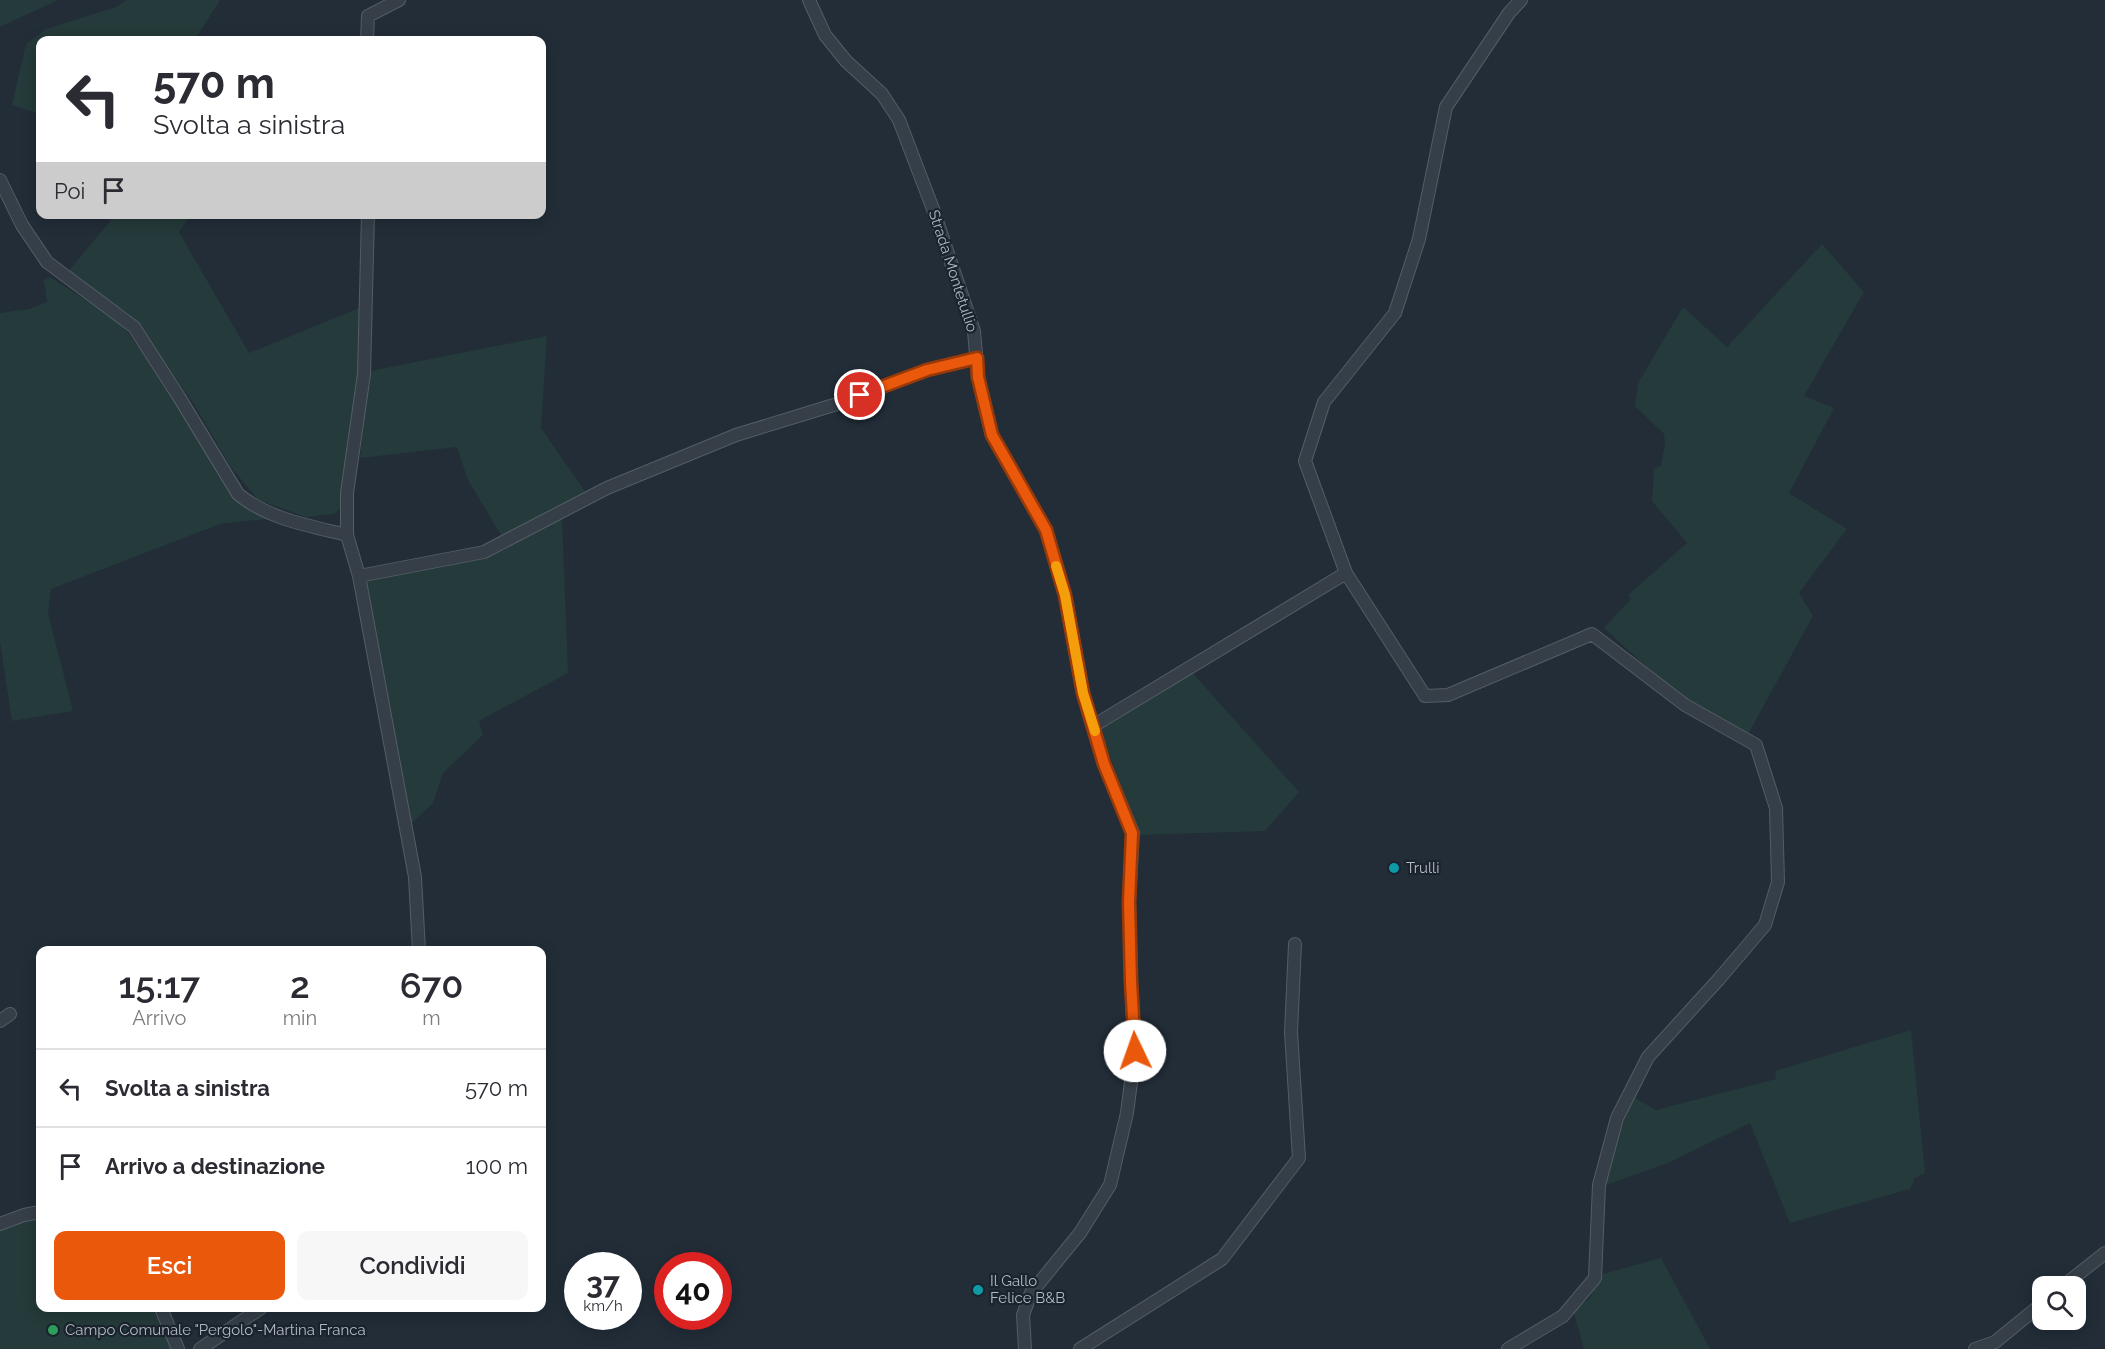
<!DOCTYPE html>
<html lang="it">
<head>
<meta charset="utf-8">
<style>
	:root { --surface:#fff; --page:#f7f7f7; --text:#2b2b33; --muted:#7c7c81; --line:#e1e1e2; --accent:#ea580c }
	body { margin:0; font-family:Raleway,sans-serif; background:var(--page); color:var(--text); height:100vh; display:flex; flex-direction:column; font-size:22px; white-space:nowrap }
	* { box-sizing:border-box; margin:0 }
	p { font-size:20px; color:var(--muted) }
	.icon { flex:none; width:33px; height:33px; fill:none; stroke:currentColor; stroke-width:2; stroke-linecap:round; stroke-linejoin:round }
	.map { position:relative; flex:1; overflow:hidden }
	.drawer { position:absolute; left:36px; top:946px; width:510px; height:366px; display:flex; flex-direction:column; background:var(--surface); border-radius:12px; box-shadow:0 3px 15px #0003 }
	.drawer>* { flex:none }
	.banner { position:absolute; left:36px; top:36px; width:510px; height:183px; border-radius:12px; box-shadow:0 3px 15px #0003; background:#fff; color:var(--text); overflow:hidden }
	.fabs { position:absolute; left:2032px; top:1276px; display:grid; gap:12px }
	.fabs a { display:grid; place-items:center; width:54px; height:54px; border-radius:12px; background:var(--surface); box-shadow:0 3px 15px #0003; font-size:30px }
	.speed { position:absolute; left:564px; top:1252px; display:flex; gap:12px; font-size:30px; font-weight:700; text-align:center }
	.speed>* { display:grid; place-content:center; width:78px; height:78px; border-radius:50%; background:var(--surface); box-shadow:0 3px 15px #0003; line-height:1 }
	.speed small { font-size:15px; font-weight:400 }
	.speed .limit { border:9px solid #d22; background:#fff; color:#111 }
	.pin { position:absolute; display:grid; place-items:center; width:51px; height:51px; color:#fff; margin:-26px; border:3px solid #fff; border-radius:50%; box-shadow:0 2px 6px #0007 }
	.me { position:absolute; width:66px; margin:-33px; rotate:357deg; stroke-linejoin:round; filter:drop-shadow(0 0 4px #0008) }
	.turn { display:flex; align-items:center; gap:21px; height:126px; padding:0 18px; font-size:27px }
	.turn .icon { width:78px; height:78px; stroke-width:2.5 }
	.turn b { display:block; font-size:42px; line-height:51px }
	.then { display:flex; align-items:center; height:57px; padding:0 18px; background:#0003; gap:12px; font-size:22px }
	.eta { display:flex; justify-content:space-evenly; align-items:center; height:102px; text-align:center }
	.eta b { font-size:36px; font-weight:600; line-height:42px }
	.cta { display:flex; gap:12px; margin-top:auto; padding:12px 18px }
	.cta a { flex:1; height:69px; border-radius:12px; background:var(--accent); color:#fff; font-size:24px; font-weight:600; line-height:69px; text-align:center }
	.cta a+a { background:var(--page); color:var(--text) }
	ul { padding:0; list-style:none }
	li { display:flex; align-items:center; gap:18px; height:78px; padding:0 18px; border-top:2px solid var(--line) }
	li div { flex:1 }
	li b { display:block; font-size:22px }
	li em { font-style:normal }
	.map>svg:first-child { display:block }
	.green { fill:#253a3a }
	.lines { fill:none; stroke-linecap:round; stroke-linejoin:round }
	.minor-casing { stroke:#545d66; stroke-width:14 }
	.minor { stroke:#363f48; stroke-width:12 }
	.route-casing { stroke:#983908; stroke-width:15 }
	.route { stroke:#ea580c; stroke-width:10 }
	.slow { stroke:#f59e0b; stroke-width:10 }
	.culture-dot { fill:#0f9aa8; stroke:#1b242d; stroke-width:2 }
	.leisure-dot { fill:#2e9e5b; stroke:#1b242d; stroke-width:2 }
	.labels { text-anchor:middle; stroke-width:4.5; stroke-linejoin:round; paint-order:stroke }
	.street-label { font-size:15px; fill:#b1bac4; stroke:#1b242d }
	.poi-label { font-size:15px; fill:#b1bac4; stroke:#1b242d; text-anchor:start }
</style>
</head>
<body>
<div class="map">
<svg width="2105" height="1349" viewBox="0 0 2105 1349">
	<rect width="100%" height="100%" fill="#222d38"/>
	<path class="green" d="M0 0H58L0 27Z
		M127 0H220L195 40H40V114L12 105 26 44 46 29 116 7Z
		M108 215H190L179 232 249 353 362 307V410L345 505 334 514 306 517 258 500 230 466 194 404 128 313 66 274 111 220Z
		M1822 244 1864 292 1804 396 1834 408 1789 493 1847 529 1799 593 1813 616 1747 736 1675 693 1604 628 1631 599 1628 595 1687 543 1652 501 1654 469 1661 466 1665 443 1664 434 1635 406 1638 383 1683 307 1727 347Z
		M50 277 120 322 184 410 232 489 266 519 220 524 51 589 48 613 73 711 12 721 0 642V313L29 309 47 302 44 280Z
		M547 336 541 428 586 493 502 537 467 478 457 447 360 458 370 371Z
		M562 518 568 673 479 721 483 735 443 773 433 803 411 824 366 580 476 557Z
		M1188 668 1299 792 1265 831 1138 835 1097 719Z
		M1911 1030 1925 1173 1915 1178 1910 1189 1790 1223 1750 1123 1668 1163 1603 1186 1630 1095 1656 1110 1776 1079 1775 1071Z
		M40 1215V1308H157L171 1349H0V1230Z
		M1661 1258 1710 1349H1584L1573 1310 1589 1299 1603 1274Z"/>
	<g class="lines">
		<g class="minor-casing">
			<path id="minor" d="M809 0 825 35 846 61 882 94 899 120 933 209 974 331 978 377 992 435 1046 530 1065 595 1083 693 1104 764 1133 833 1129 902 1131 982 1135 1051 1127 1113 1110 1185 1080 1233 1031 1293 1023 1315 1025 1349
				M367 40 368 16 399 0
				M0 180 22 225 47 262 134 327 179 397 238 494C268 519 310 526 347 535
				M368 214 364 374 347 493V535L359 576 415 877 419 951
				M359 576 484 552 607 488 736 435 837 404 927 370 977 358
				M1093 726 1346 573
				M0 1021 10 1014
				M0 1224 24 1215 40 1212
				M2062 1287 2105 1253
				M161 1308 178 1349
				M200 1349 261 1308
				M1080 1349 1222 1259 1299 1158 1291 1032 1295 944
				M1508 1349 1563 1316 1595 1278 1599 1185 1617 1118 1648 1057 1719 979 1765 925 1778 882 1776 808 1756 745 1685 705 1592 634 1448 695 1425 696 1346 573 1305 461 1324 402 1395 313 1419 239 1446 107 1509 13 1521 0
				M1975 1349 1995 1342 2043 1303"/>
		</g>
		<use href="#minor" class="minor"/>
	</g>
	<g class="lines">
		<g class="route-casing">
			<path id="route" d="M860 395 927 370 977 358 978 377 992 435 1046 530 1065 595 1083 693 1104 764 1132 833 1129 902 1131 982 1135 1051"/>
		</g>
		<use href="#route" class="route"/>
		<path class="slow" d="M1056 566 1065 595 1083 693 1095 731"/>
	</g>
	<g class="culture-dot">
		<circle cx="1394" cy="868" r="6"/>
		<circle cx="978" cy="1290" r="6"/>
	</g>
	<circle class="leisure-dot" cx="53" cy="1330" r="6"/>
	<g class="labels">
		<g class="street-label">
			<text transform="translate(953 271) rotate(72)" y="5">Strada Montetullio</text>
		</g>
		<g class="poi-label">
			<text x="1406" y="873">Trulli</text>
			<text x="990" y="1286">Il Gallo<tspan x="990" dy="17">Felice B&amp;B</tspan></text>
			<text x="65" y="1335">Campo Comunale "Pergolo"-Martina Franca</text>
		</g>
	</g>
</svg>
<div class="fabs">
<a><svg class="icon" aria-label="search" viewBox="0 0 24 24"><circle cx="10" cy="10" r="6"/><path d="M15 15l6 6"/></svg></a>
</div>
<div class="speed"><div>37<small>km/h</small></div><div class="limit">40</div></div>
<div class="pin" style="left:860px;top:395px;background:#d93025"><svg class="icon" aria-label="arrive" viewBox="0 0 24 24"><path d="M6 21V4h12l-3 4 3 4H6"/></svg></div>
<svg class="me" style="left:1135px;top:1051px" viewBox="-20 -20 40 40"><circle r="19" fill="#fff"/><path d="M0-13L10 11 0 6-10 11z" fill="#ea580c"/></svg>
<div class="banner">
<div class="turn"><svg class="icon" aria-label="left" viewBox="0 0 24 24"><path d="M17 20v-9H6M10 6l-5 5 5 5"/></svg><div><b>570 m</b>Svolta a sinistra</div></div>
<div class="then">Poi<svg class="icon" aria-label="arrive" viewBox="0 0 24 24"><path d="M6 21V4h12l-3 4 3 4H6"/></svg></div>
</div>
<section class="drawer">
<div class="eta">
<div><b>15:17</b><p>Arrivo</p></div>
<div><b>2</b><p>min</p></div>
<div><b>670</b><p>m</p></div>
</div>
<ul>
<li><svg class="icon" aria-label="left" viewBox="0 0 24 24"><path d="M17 20v-9H6M10 6l-5 5 5 5"/></svg><div><b>Svolta a sinistra</b></div><em>570 m</em></li>
<li><svg class="icon" aria-label="arrive" viewBox="0 0 24 24"><path d="M6 21V4h12l-3 4 3 4H6"/></svg><div><b>Arrivo a destinazione</b></div><em>100 m</em></li>
</ul>
<div class="cta"><a>Esci</a><a>Condividi</a></div>
</section>
</div>
</body>
</html>
